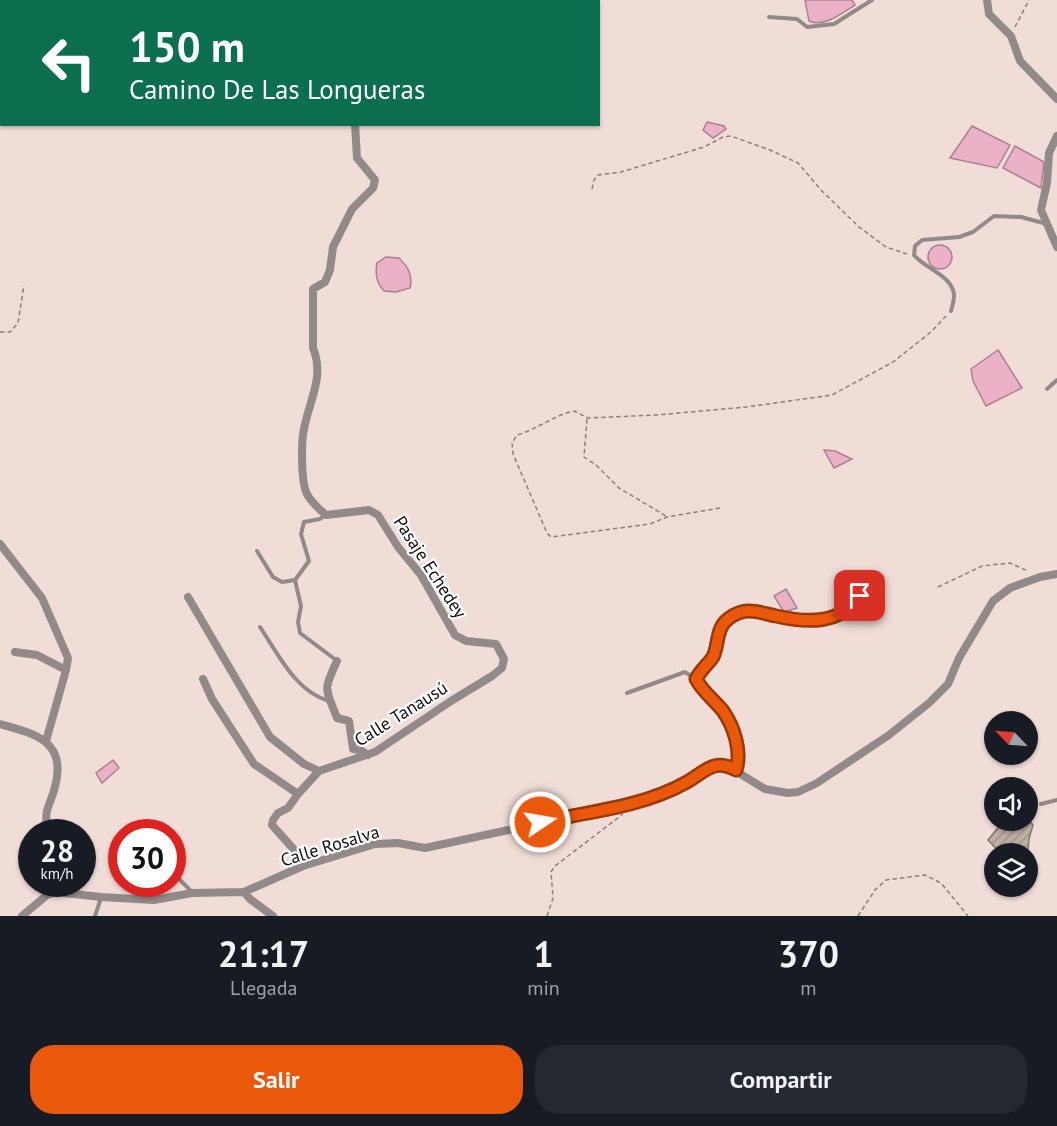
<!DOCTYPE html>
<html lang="es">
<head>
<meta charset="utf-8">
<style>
	:root { --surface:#171b24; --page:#242831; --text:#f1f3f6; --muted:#9ea1a6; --accent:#ea580c }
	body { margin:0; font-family:"PT Sans",sans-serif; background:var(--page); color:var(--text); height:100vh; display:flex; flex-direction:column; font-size:22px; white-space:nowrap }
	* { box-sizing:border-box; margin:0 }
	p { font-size:20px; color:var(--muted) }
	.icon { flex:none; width:33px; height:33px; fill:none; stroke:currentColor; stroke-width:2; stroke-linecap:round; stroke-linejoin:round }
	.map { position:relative; height:916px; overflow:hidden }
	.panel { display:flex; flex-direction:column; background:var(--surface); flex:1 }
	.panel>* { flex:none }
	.banner { position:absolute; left:0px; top:0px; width:600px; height:126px; box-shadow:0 2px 4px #0004; background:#0b6e4f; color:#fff; overflow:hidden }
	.needle { width:39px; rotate:295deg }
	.fabs { position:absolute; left:984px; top:711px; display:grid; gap:12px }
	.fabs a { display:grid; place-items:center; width:54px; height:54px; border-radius:50%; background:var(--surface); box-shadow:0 2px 4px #0004; font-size:30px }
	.speed { position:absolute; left:18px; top:819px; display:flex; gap:12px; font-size:30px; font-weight:700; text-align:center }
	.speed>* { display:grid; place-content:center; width:78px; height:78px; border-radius:50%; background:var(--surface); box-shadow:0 2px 4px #0004; line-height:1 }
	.speed small { font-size:15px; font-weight:400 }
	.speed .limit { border:9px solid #d22; background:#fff; color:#111 }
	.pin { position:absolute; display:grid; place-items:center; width:51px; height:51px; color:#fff; margin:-26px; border-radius:12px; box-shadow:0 3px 9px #0006 }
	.me { position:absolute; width:66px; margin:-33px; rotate:78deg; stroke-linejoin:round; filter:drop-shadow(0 0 4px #0008) }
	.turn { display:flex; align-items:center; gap:21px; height:126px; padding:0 30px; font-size:27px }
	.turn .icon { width:78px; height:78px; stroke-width:2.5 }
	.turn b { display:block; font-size:42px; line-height:51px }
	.eta { display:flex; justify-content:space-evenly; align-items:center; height:102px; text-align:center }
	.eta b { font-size:36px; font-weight:800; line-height:42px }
	.primary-button { display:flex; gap:12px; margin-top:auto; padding:12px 30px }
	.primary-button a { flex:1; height:69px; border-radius:24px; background:var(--accent); color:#fff; font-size:24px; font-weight:800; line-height:69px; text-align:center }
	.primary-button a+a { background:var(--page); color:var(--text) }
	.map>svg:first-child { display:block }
	.water { fill:#ebb1c7; stroke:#aa808f; stroke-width:1.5 }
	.building { fill:url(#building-hatch); stroke:#83766b; stroke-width:1.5 }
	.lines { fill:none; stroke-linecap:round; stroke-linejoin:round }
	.path { stroke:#8c7e7a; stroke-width:1.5; stroke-dasharray:4.5 3; stroke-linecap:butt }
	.service { stroke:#928989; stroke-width:4 }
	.minor { stroke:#928989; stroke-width:8 }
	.route-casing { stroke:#983908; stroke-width:15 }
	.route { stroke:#ea580c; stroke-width:10 }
	.labels { text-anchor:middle; stroke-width:4.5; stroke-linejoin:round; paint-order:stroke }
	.street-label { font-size:18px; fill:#140e0c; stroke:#fff }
</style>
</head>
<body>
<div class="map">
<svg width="1057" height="916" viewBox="0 0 1057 916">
	<defs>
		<pattern id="building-hatch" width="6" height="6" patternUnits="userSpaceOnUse" patternTransform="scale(1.5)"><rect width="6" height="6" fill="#bdafa3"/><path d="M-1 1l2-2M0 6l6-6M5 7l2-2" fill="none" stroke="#a2958b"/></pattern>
	</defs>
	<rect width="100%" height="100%" fill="#f1ddd7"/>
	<path class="water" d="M805 0H852L855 5C842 13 824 28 809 21Z
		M707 122 724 126 726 129 713 138 703 130Z
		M972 126 1010 145 997 168 950 158Z
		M1015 146 1044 162 1041 188 1003 168Z
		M928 257a12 12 0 1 1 24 0a12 12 0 1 1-24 0Z
		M386 257 399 258C408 267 413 275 410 288L396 292 384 291C376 283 375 273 377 263Z
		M998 350 1022 388 986 406 973 381 971 369Z
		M824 450 835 451 852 459 834 468Z
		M786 589 797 608 784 612 774 596Z
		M113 760 119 768 102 783 96 773Z"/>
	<path class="building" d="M1028 819 1033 825 1029 839 1028 850 1025 854H1001L988 840 1004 820Z"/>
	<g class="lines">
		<path class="path" d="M1015 27 1029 0
			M592 189 594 180 598 175 621 172 704 147 723 137 731 136 770 150 798 163 821 190 859 227 886 247 907 254
			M0 332H10L18 323 24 285
			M587 419 584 457 596 465 619 488 666 516
			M720 508 667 517 650 524 551 537 547 533 513 454 512 443 517 435C538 429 554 415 574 411L588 418 656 415 746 407 832 395 893 362 931 332 946 316
			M938 587 982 566 1010 563 1028 571
			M547 916 553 898 551 872 555 866 623 814
			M858 916 875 890 886 880 925 875 941 883 968 916"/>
		<path class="service" d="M199 2 200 0
			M341 2 343 0
			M769 17 797 19 807 27 834 24 872 0
			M951 311C952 307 954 301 954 296 954 276 925 269 914 255L915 246 922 240 959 237 973 232 994 216 1021 217 1047 224
			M1047 389 1057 380
			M325 515 320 519 304 522 301 534 309 561 295 580 301 606 298 622 300 633 336 660
			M257 551 273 577 282 582 295 580
			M260 627C278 654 296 692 329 701
			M696 679C700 671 708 664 713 657 719 644 716 628 728 619 745 606 757 612 776 616 806 623 840 625 860 596
			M627 693 685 672C694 677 697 683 704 691 723 712 746 740 736 770
			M1041 804 1057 800
			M172 872 192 892
			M95 916 101 898"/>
		<path class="minor" d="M112 0 114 2
			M987 0 989 14 1011 36 1020 61 1057 99
			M1057 136 1049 153 1047 183 1041 210 1057 247
			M0 544 42 598 68 658 66 670
			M188 597 270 737 304 764 319 771
			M15 652 37 655 66 670 46 741
			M337 661C323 691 325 687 337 718L349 721 353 749 360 750 368 755
			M203 679 212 699 254 764 298 794
			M0 724C37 734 67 742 55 787 50 807 42 810 49 832
			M303 866 297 853 272 825 273 820 278 813 288 808 298 794 319 771 375 752 451 701 492 676 502 668 504 659 496 644 466 641 455 635 421 575 398 547 378 515 369 510 326 515C319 509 311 502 307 494 301 483 301 442 304 429 309 401 325 377 313 348V289L325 282 330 270 333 247 352 209 373 188 375 180 357 158 355 124
			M244 892 250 899 273 916
			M22 916 47 895 56 892 101 897 154 900 192 893 244 892 303 866 375 844 398 843 425 848 624 805 654 796 686 783 712 766 726 765 765 789 788 793 798 792 817 783 889 735 929 703 948 684 959 658 993 601 1010 588 1040 577 1057 574"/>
	</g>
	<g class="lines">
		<g class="route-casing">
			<path id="route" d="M540 822C588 812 643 807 687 782 706 771 714 758 736 770 742 751 734 727 723 711 714 700 702 691 696 679 700 671 708 664 713 657 719 644 716 628 728 619 745 606 757 612 776 616 807 623 840 625 860 596"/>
		</g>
		<use href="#route" class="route"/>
	</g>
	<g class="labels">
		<g class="street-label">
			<text transform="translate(430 567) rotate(57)" y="6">Pasaje Echedey</text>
			<text transform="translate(401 714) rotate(-32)" y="6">Calle Tanausú</text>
			<text transform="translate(330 846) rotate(-17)" y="6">Calle Rosalva</text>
		</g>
	</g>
</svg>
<div class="fabs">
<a><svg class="needle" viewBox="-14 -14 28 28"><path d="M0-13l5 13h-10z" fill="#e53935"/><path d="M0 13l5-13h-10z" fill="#9ea1a6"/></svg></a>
<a><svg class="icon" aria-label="sound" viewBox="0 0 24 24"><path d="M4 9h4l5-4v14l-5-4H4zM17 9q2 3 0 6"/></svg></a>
<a><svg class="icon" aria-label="layers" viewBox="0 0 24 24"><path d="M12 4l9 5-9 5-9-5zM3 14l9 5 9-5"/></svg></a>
</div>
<div class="speed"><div>28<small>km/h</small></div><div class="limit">30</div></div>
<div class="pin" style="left:860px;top:596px;background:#d93025"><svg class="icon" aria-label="arrive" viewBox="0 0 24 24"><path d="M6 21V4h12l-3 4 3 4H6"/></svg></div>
<svg class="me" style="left:540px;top:822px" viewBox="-20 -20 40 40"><circle r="17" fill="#ea580c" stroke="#fff" stroke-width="3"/><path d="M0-11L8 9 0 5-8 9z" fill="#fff"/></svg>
<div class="banner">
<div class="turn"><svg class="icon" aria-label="left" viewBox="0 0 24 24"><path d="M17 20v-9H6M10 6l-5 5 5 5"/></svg><div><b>150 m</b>Camino De Las Longueras</div></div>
</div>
</div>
<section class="panel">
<div class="eta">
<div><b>21:17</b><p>Llegada</p></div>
<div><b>1</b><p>min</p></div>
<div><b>370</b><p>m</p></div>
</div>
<div class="primary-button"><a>Salir</a><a>Compartir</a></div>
</section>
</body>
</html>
